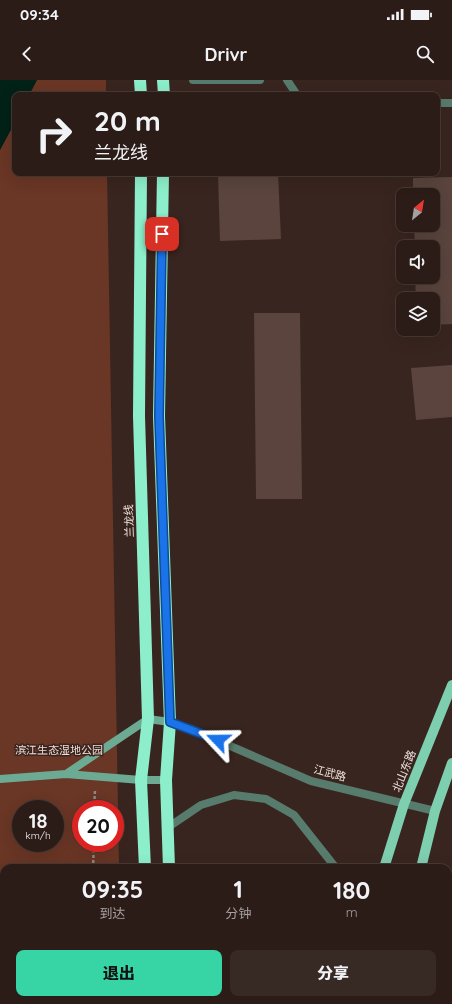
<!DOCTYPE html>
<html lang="zh">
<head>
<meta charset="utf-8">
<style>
	:root { --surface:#2b1c17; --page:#372924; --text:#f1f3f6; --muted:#a6a1a1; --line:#473a36; --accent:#37d4a6 }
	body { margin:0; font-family:Quicksand,"Noto Sans SC",sans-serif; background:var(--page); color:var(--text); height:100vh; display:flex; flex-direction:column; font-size:15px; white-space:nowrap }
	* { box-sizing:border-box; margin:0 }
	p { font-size:13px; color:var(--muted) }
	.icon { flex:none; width:22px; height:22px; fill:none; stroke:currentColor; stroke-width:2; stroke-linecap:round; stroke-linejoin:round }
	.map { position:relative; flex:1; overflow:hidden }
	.side { position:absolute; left:0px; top:784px; width:452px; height:140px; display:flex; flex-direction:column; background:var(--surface); border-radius:12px 12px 0 0; box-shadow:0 4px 16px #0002,0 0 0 1px var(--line) }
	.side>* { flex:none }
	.banner { position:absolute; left:12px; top:12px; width:428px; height:84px; border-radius:8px; box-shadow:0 4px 16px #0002,0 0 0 1px var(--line); background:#2b1c17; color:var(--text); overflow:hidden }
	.needle { width:26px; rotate:30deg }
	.buttons { position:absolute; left:396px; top:108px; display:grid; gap:8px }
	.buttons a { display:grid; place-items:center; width:44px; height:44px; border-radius:8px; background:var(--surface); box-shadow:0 4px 16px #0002,0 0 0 1px var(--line); font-size:20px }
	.speed { position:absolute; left:12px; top:720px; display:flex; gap:8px; font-size:20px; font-weight:700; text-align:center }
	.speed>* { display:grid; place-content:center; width:52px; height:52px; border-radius:50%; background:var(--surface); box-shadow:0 4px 16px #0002,0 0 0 1px var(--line); line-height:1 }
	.speed small { font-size:10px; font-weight:400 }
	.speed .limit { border:6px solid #d22; background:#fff; color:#111 }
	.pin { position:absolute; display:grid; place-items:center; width:34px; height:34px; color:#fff; margin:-17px; border-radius:8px; box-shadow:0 2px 6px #0006 }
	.me { position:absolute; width:44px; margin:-22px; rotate:293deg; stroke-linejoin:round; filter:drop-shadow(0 0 3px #0008) }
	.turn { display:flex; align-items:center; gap:14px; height:84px; padding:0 16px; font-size:18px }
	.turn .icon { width:52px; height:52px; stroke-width:2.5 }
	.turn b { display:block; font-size:28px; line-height:34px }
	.eta { display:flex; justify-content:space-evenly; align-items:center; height:68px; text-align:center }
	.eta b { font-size:24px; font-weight:800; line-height:28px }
	.button { display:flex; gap:8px; margin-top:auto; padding:8px 16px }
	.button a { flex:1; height:46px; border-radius:8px; background:var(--accent); color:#111; font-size:16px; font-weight:800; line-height:46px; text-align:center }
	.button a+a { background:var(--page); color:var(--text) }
	.status { display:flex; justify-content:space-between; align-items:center; height:28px; padding:0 20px; background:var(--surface); direction:ltr }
	.status svg { height:11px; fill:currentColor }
	header { display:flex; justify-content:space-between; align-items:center; height:52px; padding:0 16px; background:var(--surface); font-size:18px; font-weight:800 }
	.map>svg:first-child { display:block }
	.green { fill:#6a3625; fill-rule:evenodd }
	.water { fill:#022117 }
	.building { fill:#5a443d }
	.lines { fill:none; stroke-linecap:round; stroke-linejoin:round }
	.path { stroke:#96857f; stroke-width:2.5; stroke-dasharray:3 2; stroke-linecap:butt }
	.lane { stroke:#577c6d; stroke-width:8 }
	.street { stroke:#577c6d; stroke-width:8 }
	.secondary { stroke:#6daa93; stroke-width:8 }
	.primary { stroke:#7eceb0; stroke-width:10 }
	.highway { stroke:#8ceecb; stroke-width:12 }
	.route-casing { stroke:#114b97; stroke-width:10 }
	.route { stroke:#1a73e8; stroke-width:7 }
	.labels { text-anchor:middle; stroke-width:3; stroke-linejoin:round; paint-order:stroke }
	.street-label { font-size:11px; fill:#efe1dc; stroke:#39251f }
	.park-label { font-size:11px; fill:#f2dcd4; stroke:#39251f }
</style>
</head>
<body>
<div class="status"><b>09:34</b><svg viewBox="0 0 49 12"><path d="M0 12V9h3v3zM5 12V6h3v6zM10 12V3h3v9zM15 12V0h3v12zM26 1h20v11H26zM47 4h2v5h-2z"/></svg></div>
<header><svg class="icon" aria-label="back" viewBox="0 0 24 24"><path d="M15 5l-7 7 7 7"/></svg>Drivr<svg class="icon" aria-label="search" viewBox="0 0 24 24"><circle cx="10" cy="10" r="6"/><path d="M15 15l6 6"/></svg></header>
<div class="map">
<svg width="452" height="924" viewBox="0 0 452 924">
	<rect width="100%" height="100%" fill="#39251f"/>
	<path class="green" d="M37 0H106V15H29Z
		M15 42V93H107L119 788H4V920H121V924H0V70ZM21 729H55V763H21ZM81 729H115V763H81Z"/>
	<path class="water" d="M0 0H37L29 15H15V42L0 70Z"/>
	<path class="building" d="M218 93H278L281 159 220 161Z
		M452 97V244L433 245V219H416L415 197H433V167H415L414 145H433V115H413V98Z
		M254 233H300L302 419H256Z
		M452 285V337L416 340 411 288Z"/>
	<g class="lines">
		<path class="path" d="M94 729 95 710
			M93 788 94 763
			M86 924V920"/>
		<path class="lane" d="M170 642 191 649 311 701 435 731
			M167 748 201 725 234 715 266 719 294 735 336 788"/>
		<path class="street" d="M193 0H260
			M287 0 297 15
			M437 23H452"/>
		<path class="secondary" d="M66 694 148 639 170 642
			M0 699 66 694 141 700H166"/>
		<path class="primary" d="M384 788 404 724 452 605
			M421 788 435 731 452 683
			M378 920 380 924
			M423 920V924"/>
		<path class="highway" d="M140 0 141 15
			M163 0 164 15
			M141 93 139 336 148 639 141 700 145 788
			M163 93 159 336 170 642 166 700 169 788
			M149 920V924
			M174 920V924"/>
	</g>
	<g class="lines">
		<g class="route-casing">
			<path id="route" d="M162 154 159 336 170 642 218 660"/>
		</g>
		<use href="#route" class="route"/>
	</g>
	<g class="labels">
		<g class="street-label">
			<text transform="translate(129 441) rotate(-92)" y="4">兰龙线</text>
			<text transform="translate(404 691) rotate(-68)" y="4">北山东路</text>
			<text transform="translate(330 693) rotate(15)" y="4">江武路</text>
		</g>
		<g class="park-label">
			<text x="59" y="674">滨江生态湿地公园</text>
		</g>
	</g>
</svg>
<div class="buttons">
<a><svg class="needle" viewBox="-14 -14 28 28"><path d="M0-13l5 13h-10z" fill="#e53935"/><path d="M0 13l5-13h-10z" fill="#a6a1a1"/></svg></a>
<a><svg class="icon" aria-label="sound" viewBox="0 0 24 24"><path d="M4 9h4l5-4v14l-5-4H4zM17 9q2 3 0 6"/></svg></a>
<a><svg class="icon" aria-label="layers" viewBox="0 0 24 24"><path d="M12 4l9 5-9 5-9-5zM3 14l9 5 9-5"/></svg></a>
</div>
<div class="speed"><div>18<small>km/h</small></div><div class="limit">20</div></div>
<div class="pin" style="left:162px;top:154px;background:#d93025"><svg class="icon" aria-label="arrive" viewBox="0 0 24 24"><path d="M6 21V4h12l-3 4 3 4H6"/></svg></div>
<svg class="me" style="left:218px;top:660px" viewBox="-20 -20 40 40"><path d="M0-17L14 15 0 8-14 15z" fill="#1a73e8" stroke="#fff" stroke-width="4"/></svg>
<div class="banner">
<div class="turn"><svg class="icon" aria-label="right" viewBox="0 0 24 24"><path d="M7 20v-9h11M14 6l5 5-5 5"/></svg><div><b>20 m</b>兰龙线</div></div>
</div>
<section class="side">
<div class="eta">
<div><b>09:35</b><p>到达</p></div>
<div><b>1</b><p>分钟</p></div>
<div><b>180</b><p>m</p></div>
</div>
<div class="button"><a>退出</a><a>分享</a></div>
</section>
</div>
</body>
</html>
